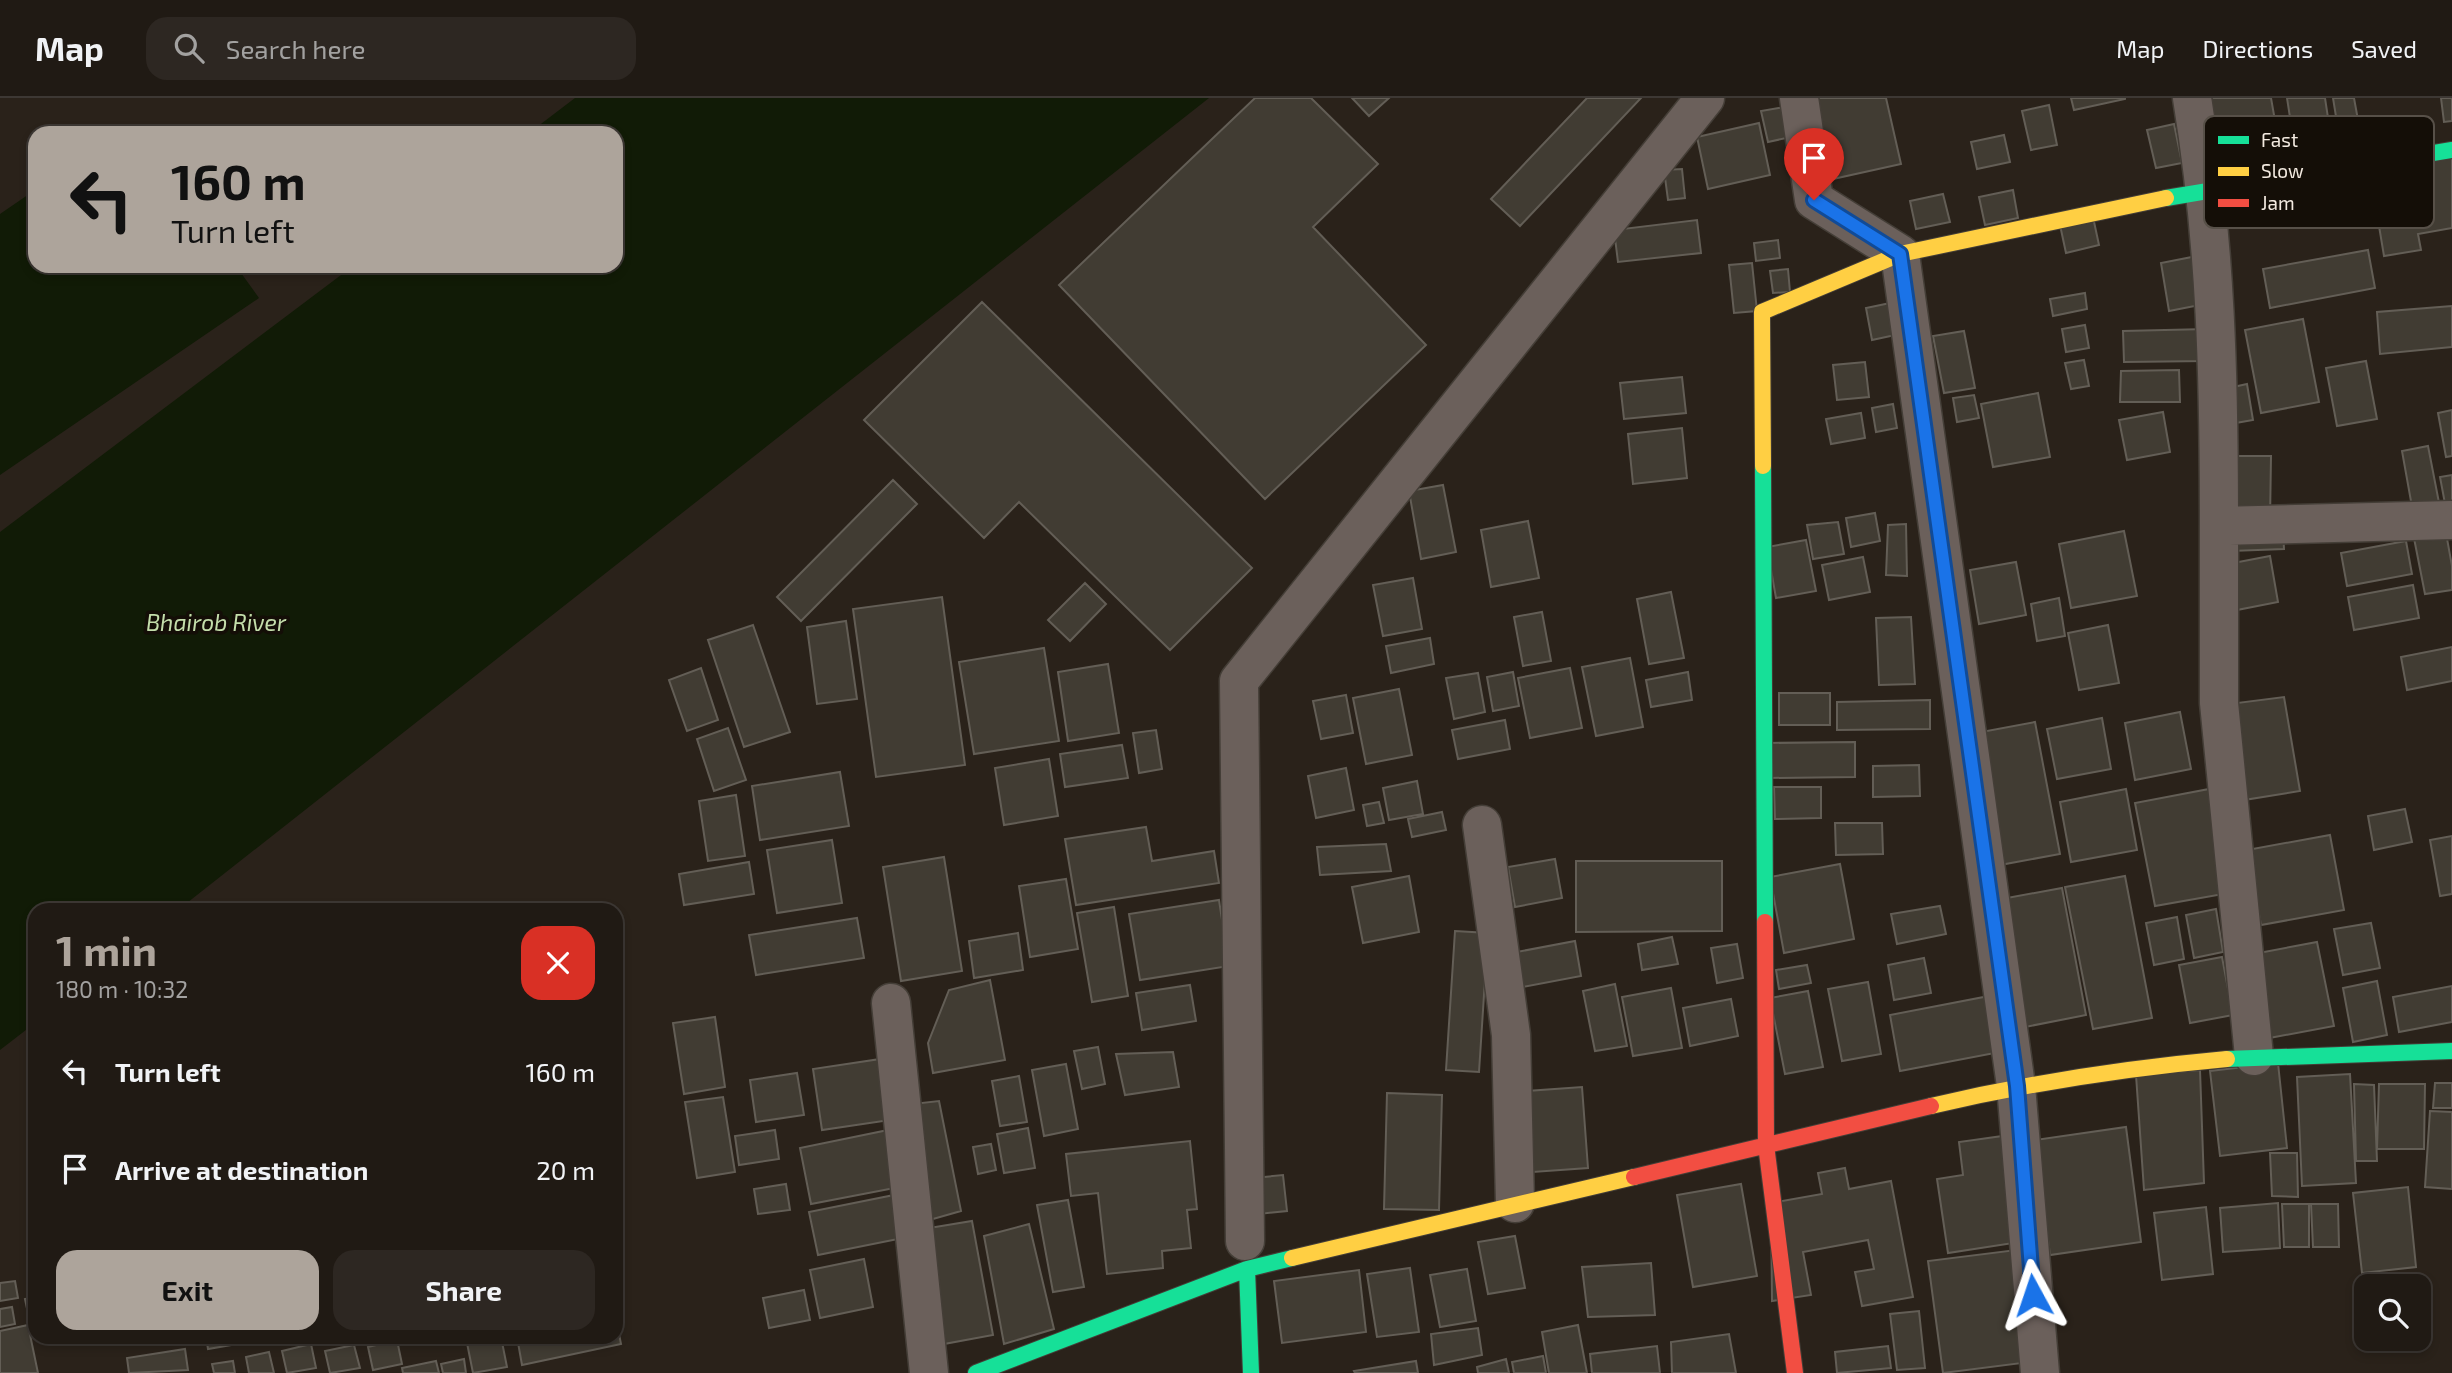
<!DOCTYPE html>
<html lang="en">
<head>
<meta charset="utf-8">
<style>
	:root { --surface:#201a14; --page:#2d2722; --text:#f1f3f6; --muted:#a2a1a0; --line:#3d3834; --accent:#ada49b }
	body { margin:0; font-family:"Exo 2",sans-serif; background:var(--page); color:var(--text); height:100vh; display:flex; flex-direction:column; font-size:26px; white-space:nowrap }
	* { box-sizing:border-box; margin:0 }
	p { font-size:23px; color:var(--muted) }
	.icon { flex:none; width:38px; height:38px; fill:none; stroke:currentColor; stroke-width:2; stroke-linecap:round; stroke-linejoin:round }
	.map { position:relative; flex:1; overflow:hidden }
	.details { position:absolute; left:28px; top:805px; width:595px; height:441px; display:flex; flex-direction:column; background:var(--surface); border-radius:21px; box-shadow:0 4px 10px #0003,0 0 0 2px var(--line) }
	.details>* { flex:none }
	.banner { position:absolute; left:28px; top:28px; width:595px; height:147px; border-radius:21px; box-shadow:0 4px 10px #0003,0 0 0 2px var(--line); background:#ada49b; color:#111; overflow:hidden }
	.buttons { position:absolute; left:2354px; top:1176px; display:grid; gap:14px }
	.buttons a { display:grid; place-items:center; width:77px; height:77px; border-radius:14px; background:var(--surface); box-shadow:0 4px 10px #0003,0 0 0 2px var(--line); font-size:35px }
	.pin { position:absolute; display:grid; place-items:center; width:60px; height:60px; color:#fff; margin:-72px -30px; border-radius:50% 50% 50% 0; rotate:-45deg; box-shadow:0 0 7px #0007 }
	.pin .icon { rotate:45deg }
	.me { position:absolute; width:77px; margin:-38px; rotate:355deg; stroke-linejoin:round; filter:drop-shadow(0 0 5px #0008) }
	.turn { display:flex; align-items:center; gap:24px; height:147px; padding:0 28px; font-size:32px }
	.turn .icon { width:91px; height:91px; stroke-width:2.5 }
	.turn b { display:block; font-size:49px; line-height:60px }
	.round { display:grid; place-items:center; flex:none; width:74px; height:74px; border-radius:21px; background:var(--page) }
	.summary { display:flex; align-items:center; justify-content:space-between; height:119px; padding:0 28px }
	h1 { font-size:42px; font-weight:700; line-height:52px; color:var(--accent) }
	.action { display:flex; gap:14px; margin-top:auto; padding:14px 28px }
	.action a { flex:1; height:80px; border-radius:21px; background:var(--accent); color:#111; font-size:28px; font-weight:700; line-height:80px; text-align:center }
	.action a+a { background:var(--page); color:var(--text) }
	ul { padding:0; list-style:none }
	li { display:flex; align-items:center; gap:21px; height:98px; padding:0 28px }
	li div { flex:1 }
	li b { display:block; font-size:26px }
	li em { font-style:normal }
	header { display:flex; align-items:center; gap:42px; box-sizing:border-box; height:98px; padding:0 35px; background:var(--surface); border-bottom:2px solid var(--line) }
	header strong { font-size:33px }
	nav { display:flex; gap:38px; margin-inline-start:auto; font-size:24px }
	.search { width:490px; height:63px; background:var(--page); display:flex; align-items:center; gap:18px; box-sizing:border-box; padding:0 24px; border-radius:21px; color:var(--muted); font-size:26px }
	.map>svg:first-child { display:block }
	.water { fill:#111b06 }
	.building { fill:#413c33; stroke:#635e56; stroke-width:2 }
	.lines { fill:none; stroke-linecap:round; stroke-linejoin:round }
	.street-casing { stroke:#443e37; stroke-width:41 }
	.fast-casing { stroke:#443e37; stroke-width:18 }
	.slow-casing { stroke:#443e37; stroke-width:18 }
	.jam-casing { stroke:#443e37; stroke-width:18 }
	.street { stroke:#6b605b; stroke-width:38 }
	.fast { stroke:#16e098; stroke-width:16 }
	.slow { stroke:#ffcf43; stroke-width:16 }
	.jam { stroke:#f24e42; stroke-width:16 }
	.route-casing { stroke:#114b97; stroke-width:18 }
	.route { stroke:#1a73e8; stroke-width:12 }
	.labels { text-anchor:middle; stroke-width:7; stroke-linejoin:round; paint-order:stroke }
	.water-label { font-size:23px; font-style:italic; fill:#c4deab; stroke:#140e07 }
	.key { fill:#140e07; stroke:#575048; stroke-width:2 }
	.key-label { font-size:19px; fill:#f3eae0 }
</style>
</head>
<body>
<header>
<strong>Map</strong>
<div class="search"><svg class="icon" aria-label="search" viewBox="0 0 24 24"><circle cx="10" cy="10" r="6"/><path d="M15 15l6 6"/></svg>Search here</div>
<nav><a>Map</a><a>Directions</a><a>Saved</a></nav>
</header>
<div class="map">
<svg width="2452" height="1275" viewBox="0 0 2452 1275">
	<rect width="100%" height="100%" fill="#2a221a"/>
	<path class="water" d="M575 0H1209L178 812H35V925L0 952V434L353 168H616V35H529Z
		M35 92V168H236L259 200 0 377V116Z"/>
	<path class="building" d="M1255 0H1311L1378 66 1313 129 1426 247 1265 401 1059 187Z
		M1352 0H1389L1369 18Z
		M1587 0H1641L1520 128 1491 101Z
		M1815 0H1886L1901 66 1833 81Z
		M2071 0H2125V1L2074 12Z
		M2204 0H2271L2277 34 2211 44Z
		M2287 0H2325L2332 46 2295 52Z
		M2333 0H2354L2360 33 2339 37Z
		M2441 0H2452V23L2444 24Z
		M2049 7 2057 47 2031 52 2022 13Z
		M1785 9 1791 39 1768 44 1761 13Z
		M1759 25 1770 77 1708 91 1697 39Z
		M2174 26 2182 65 2156 70 2147 32Z
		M2004 37 2010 64 1977 71 1971 44Z
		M2452 58V130L2418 136 2421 152 2384 158 2376 110 2404 106 2397 66Z
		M1682 71 1685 100 1668 102 1664 72Z
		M2013 92 2018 120 1985 127 1979 99Z
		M1943 96 1950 124 1916 131 1910 103Z
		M2093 119 2099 147 2066 155 2060 127Z
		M1697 122 1701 155 1618 164 1614 132Z
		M1778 142 1780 160 1756 163 1754 145Z
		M2368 152 2375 190 2270 210 2263 171Z
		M2197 158 2205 206 2169 213 2161 165Z
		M1752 165 1757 213 1734 215 1729 167Z
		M1788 171 1790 194 1773 195 1770 173Z
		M2085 195 2087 211 2053 218 2050 201Z
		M982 204 1252 470 1170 552 1019 404 984 440 864 322Z
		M1895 204 1900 236 1872 242 1866 210Z
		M2452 208V249L2380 256 2377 214Z
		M2303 221 2319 304 2261 315 2245 232Z
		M2085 227 2089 250 2066 254 2062 231Z
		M2207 231 2206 263 2124 264 2123 233Z
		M1964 233 1975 290 1944 295 1933 238Z
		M2084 262 2089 288 2071 291 2065 265Z
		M2366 263 2377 321 2337 328 2326 270Z
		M1865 264 1869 299 1837 302 1833 267Z
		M2179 272 2180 304H2120L2121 273Z
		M1682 279 1686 315 1624 321 1620 285Z
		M2247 286 2253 322 2230 326 2224 291Z
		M2038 295 2050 359 1993 369 1981 306Z
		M1974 297 1979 320 1957 324 1953 300Z
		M1893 306 1897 330 1876 334 1872 310Z
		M2452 312V358L2446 359 2438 315Z
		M2163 314 2170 354 2127 362 2119 322Z
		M1861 315 1865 340 1831 346 1826 321Z
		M1682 330 1687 380 1633 386 1628 336Z
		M2428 348 2441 415 2414 420 2402 353Z
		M2237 358H2271L2270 423H2236Z
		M2452 377V410L2446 411 2440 379Z
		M893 382 917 406 801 523 777 499Z
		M1443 387 1456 454 1421 461 1409 393Z
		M1875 415 1880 443 1851 449 1846 420Z
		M1528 423 1539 480 1491 489 1481 432Z
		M1838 424 1844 456 1813 461 1807 427Z
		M2444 424 2452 468V492L2425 496 2412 430Z
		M1906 426 1907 478 1886 477 1888 427Z
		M2227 429 2283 432 2284 451 2231 453Z
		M2124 433 2137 498 2071 510 2059 446Z
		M1806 442 1816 493 1776 500 1767 449Z
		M2406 443 2412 476 2347 488 2341 455Z
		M2270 458 2278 504 2237 512 2228 466Z
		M1863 459 1870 494 1829 502 1822 467Z
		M2016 464 2026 517 1979 526 1970 472Z
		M1413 480 1422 531 1383 538 1373 487Z
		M1085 485 1106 506 1070 543 1048 522Z
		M2413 487 2419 520 2354 532 2348 499Z
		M1671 494 1684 560 1649 566 1637 501Z
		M942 499 965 667 876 679 853 511Z
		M2059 500 2065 538 2037 543 2031 506Z
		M1542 514 1551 563 1523 568 1514 519Z
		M1911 519 1915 586 1879 587 1876 520Z
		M846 523 857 601 817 606 807 529Z
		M753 527 790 634 744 649 708 542Z
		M2108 527 2119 585 2079 592 2068 535Z
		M1430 540 1434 566 1391 575 1386 548Z
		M2452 549V583L2407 592 2401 559Z
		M1044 550 1059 643 974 656 959 564Z
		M1630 560 1643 629 1596 638 1582 569Z
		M1108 566 1119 635 1068 643 1058 574Z
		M701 570 718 622 687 633 669 582Z
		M1570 570 1582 630 1530 640 1518 580Z
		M1513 574 1519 608 1493 613 1487 579Z
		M1688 574 1692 602 1651 609 1646 582Z
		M1478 575 1485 614 1454 621 1446 580Z
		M1399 591 1412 657 1366 666 1353 600Z
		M1779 595H1830V627H1779Z
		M1346 597 1353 635 1321 641 1313 603Z
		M2284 599 2300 693 2244 702 2229 606Z
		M1930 602V631L1837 632V604Z
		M2180 614 2191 671 2135 682 2125 625Z
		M2102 620 2111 671 2057 681 2047 631Z
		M1505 622 1510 651 1458 661 1452 632Z
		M2035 624 2060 756 2000 767 1976 635Z
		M728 630 746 682 714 693 697 641Z
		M1156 632 1162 671 1139 675 1133 635Z
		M1855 644V679L1768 680 1767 645Z
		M1122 647 1128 680 1065 689 1060 656Z
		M1049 661 1058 718 1004 727 995 670Z
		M1919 667 1920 698 1873 699V668Z
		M1346 670 1354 712 1316 720 1308 678Z
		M840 674 849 728 760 742 752 688Z
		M1417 683 1423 716 1389 722 1383 690Z
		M1774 689H1821V720L1775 721Z
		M2126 691 2137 752 2071 764 2060 704Z
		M2209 691 2229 795 2155 808 2135 705Z
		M736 697 745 758 708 763 699 703Z
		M1379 704 1384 725 1367 728 1363 707Z
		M2405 711 2412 744 2374 752 2368 718Z
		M1442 714 1446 732 1412 739 1408 721Z
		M1835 725H1882L1883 756 1836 757Z
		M1146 729 1152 763 1214 753 1219 785 1076 807 1065 741Z
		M2330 737 2344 812 2261 827 2247 752Z
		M2452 738V796L2440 798 2430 742Z
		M832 742 842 805 777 815 767 752Z
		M1386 746 1391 773 1320 777 1317 749Z
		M944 759 962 873 901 883 883 769Z
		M1555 761 1562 800 1515 809 1508 769Z
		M1576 763H1722V833L1576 834Z
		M749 764 754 796 684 807 679 776Z
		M1840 766 1854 841 1784 855 1770 779Z
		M1409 778 1419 834 1363 845 1352 789Z
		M2125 778 2152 920 2093 931 2065 789Z
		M1066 781 1078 851 1030 859 1019 788Z
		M2062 790 2086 917 2020 930 1996 802Z
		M1219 802 1229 868 1140 882 1129 816Z
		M1940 808 1946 836 1897 846 1891 816Z
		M1114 809 1128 898 1092 904 1077 815Z
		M2216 811 2223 854 2194 860 2186 817Z
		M2177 819 2184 861 2154 867 2146 825Z
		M857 820 864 860 756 877 749 837Z
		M2371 825 2380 870 2343 877 2334 831Z
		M1455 833 1488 835 1479 974 1446 972Z
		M1018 835 1023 872 974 880 969 843Z
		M1672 839 1678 866 1642 872 1638 846Z
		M1575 843 1581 878 1512 891 1506 856Z
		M2317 844 2334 928 2264 941 2248 857Z
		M1737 846 1743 880 1717 885 1711 850Z
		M2222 859 2233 917 2190 925 2179 867Z
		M1924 860 1931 895 1894 902 1888 867Z
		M1807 867 1811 885 1779 891 1776 872Z
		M990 882 1005 962 933 975 928 945 949 892Z
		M2377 883 2387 937 2353 944 2343 890Z
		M1868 884 1881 956 1842 963 1828 891Z
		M1615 886 1627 948 1595 953 1583 893Z
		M1190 887 1196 923 1142 932 1136 895Z
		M2452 888V924L2399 934 2393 899Z
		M1671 890 1682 950 1633 958 1622 899Z
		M1808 893 1823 969 1785 976 1770 900Z
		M1989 898 2000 954 1900 973 1890 917Z
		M1731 901 1738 938 1690 948 1683 910Z
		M715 919 725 989 684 996 673 925Z
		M1098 949 1105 986 1082 991 1074 953Z
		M1173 954 1179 989 1125 997 1116 956Z
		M887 960 897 1021 822 1032 813 971Z
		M2278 965 2287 1050 2220 1058 2210 973Z
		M1066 966 1078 1031 1044 1038 1032 972Z
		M2200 972 2204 1085 2144 1092 2136 977Z
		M797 975 804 1017 756 1024 750 982Z
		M2350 976 2356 1085 2302 1088 2297 979Z
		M1019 978 1027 1024 1000 1028 992 983Z
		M2435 985H2452V1010H2433Z
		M2354 986 2374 987 2377 1063H2356Z
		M2379 986H2425L2424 1051H2377Z
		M1582 989 1588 1070 1533 1074 1527 993Z
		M1387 995 1442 997 1439 1112 1384 1111Z
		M723 999 735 1074 697 1080 685 1004Z
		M939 1003 961 1113 926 1123 903 1007Z
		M2430 1013 2452 1014V1091L2425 1089Z
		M2126 1029 2141 1144 2050 1157 2035 1042Z
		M1028 1030 1035 1070 1004 1075 997 1036Z
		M893 1031 905 1088 811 1106 800 1050Z
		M775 1032 779 1061 739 1067 735 1038Z
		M2017 1036 2033 1142 1948 1155 1937 1081 1963 1077 1959 1044Z
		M1190 1043 1197 1111 1187 1112 1191 1150 1162 1153 1163 1170 1107 1176 1098 1095 1071 1098 1066 1056Z
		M991 1046 996 1072 978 1076 973 1049Z
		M2270 1055H2297L2298 1099 2272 1098Z
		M1845 1070 1849 1091 1891 1083 1913 1199 1862 1208 1855 1174 1874 1171 1868 1142 1803 1154 1811 1197 1772 1203 1771 1105 1822 1096 1818 1075Z
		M1283 1077 1287 1113 1259 1116 1254 1080Z
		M786 1086 790 1112 758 1116 754 1091Z
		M1741 1086 1757 1178 1693 1189 1677 1097Z
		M2408 1089 2416 1169 2362 1175 2353 1095Z
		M894 1097 903 1140 818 1157 809 1114Z
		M1068 1102 1084 1189 1053 1194 1037 1107Z
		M2278 1105 2280 1150 2223 1154 2220 1110Z
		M2282 1106H2309V1149H2284Z
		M2311 1106H2338L2339 1149H2313Z
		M2206 1109 2213 1176 2162 1182 2154 1115Z
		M972 1123 993 1237 944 1246 923 1131Z
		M1029 1126 1054 1231 1004 1246 984 1138Z
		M1515 1138 1525 1190 1488 1196 1478 1144Z
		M2016 1152 2030 1264 1943 1275 1928 1163Z
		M864 1161 873 1209 820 1220 810 1172Z
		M1651 1165 1655 1217 1588 1219 1582 1169Z
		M1410 1170 1419 1234 1377 1239 1367 1176Z
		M1467 1171 1476 1223 1440 1229 1430 1177Z
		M1359 1172 1366 1234 1282 1245 1274 1183Z
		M15 1183 18 1200 0 1203V1185Z
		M804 1192 810 1222 769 1230 763 1200Z
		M35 1199V1224L30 1225 25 1201Z
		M12 1209 15 1226 0 1229V1211Z
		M1919 1213 1925 1270 1897 1272 1890 1216Z
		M616 1221 621 1246 522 1267 517 1239H616Z
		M28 1227 38 1275H0V1233Z
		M1578 1227 1587 1275H1549L1542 1234Z
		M1478 1230 1482 1257 1434 1267 1431 1236Z
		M1729 1236 1736 1275H1672L1671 1244Z
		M206 1239H260L261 1242 208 1251Z
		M501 1239 507 1269 473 1275 467 1245Z
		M397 1242 402 1266 373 1272 368 1249Z
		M311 1246 316 1270 287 1275 282 1253Z
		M354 1247 360 1270 330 1275 325 1253Z
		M1657 1248 1660 1275H1592L1590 1256Z
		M1888 1248 1891 1270 1837 1275 1835 1254Z
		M185 1251 188 1272 129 1275 127 1260Z
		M269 1254 274 1275H249L246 1259Z
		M1543 1258 1546 1275H1514L1512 1264Z
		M464 1261 466 1275H443L441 1266Z
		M1506 1261 1509 1275H1478L1477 1269Z
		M233 1263 235 1275H214L212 1266Z
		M436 1263 439 1275H403L402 1270Z
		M1416 1263 1418 1275H1355L1354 1273Z"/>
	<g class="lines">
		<g class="street-casing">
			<path id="street" d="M1799 0 1814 102 1900 156 2016 988 2040 1275
				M2192 0C2216 146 2219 281 2219 428
				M1482 727 1511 937 1515 1105
				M891 905 929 1275
				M2254 958 2219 605V428L2452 422
				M1245 1143 1239 583 1705 0"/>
		</g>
		<g class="fast-casing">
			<path id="fast" d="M2166 100 2452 52
				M1763 368 1765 824
				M2227 961 2452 953
				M1247 1171 1251 1275
				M976 1275 1247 1171 1292 1160"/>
		</g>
		<g class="slow-casing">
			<path id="slow" d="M1763 368 1762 214 1900 156 2166 100
				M1931 1008C2029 985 2127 970 2227 961
				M1292 1160 1634 1079"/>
		</g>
		<g class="jam-casing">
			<path id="jam" d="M1765 824 1766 1047 1795 1275
				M1634 1079 1931 1008"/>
		</g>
		<use href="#street" class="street"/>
		<use href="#fast" class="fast"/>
		<use href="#slow" class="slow"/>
		<use href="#jam" class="jam"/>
	</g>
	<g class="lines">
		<g class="route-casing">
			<path id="route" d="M1814 102 1900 156 2017 988 2033 1197"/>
		</g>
		<use href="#route" class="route"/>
	</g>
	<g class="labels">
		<g class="water-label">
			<text x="216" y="533">Bhairob River</text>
		</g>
	</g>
	<rect x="2204" y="18" width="230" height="112" rx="10" class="key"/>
	<rect x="2218" y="38" width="31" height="8" fill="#16e098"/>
	<rect x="2218" y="69" width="31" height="9" fill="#ffcf43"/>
	<rect x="2218" y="101" width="31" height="8" fill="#f24e42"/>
	<g class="key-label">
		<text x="2261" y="49">Fast</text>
		<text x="2261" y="80">Slow</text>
		<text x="2261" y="112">Jam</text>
	</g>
</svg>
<div class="buttons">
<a><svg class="icon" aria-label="search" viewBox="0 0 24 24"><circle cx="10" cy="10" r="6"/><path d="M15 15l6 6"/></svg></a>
</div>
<div class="pin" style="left:1814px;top:102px;background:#d93025"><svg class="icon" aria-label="arrive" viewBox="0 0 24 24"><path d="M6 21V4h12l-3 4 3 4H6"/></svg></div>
<svg class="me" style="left:2033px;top:1197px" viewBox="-20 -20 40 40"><path d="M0-17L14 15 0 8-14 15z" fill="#1a73e8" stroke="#fff" stroke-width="4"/></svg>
<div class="banner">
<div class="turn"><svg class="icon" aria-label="left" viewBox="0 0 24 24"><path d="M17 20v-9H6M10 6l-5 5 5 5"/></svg><div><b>160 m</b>Turn left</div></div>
</div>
<section class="details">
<div class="summary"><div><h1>1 min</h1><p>180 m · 10:32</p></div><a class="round" style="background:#d93025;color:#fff"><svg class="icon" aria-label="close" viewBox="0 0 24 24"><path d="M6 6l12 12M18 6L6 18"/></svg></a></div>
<ul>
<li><svg class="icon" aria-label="left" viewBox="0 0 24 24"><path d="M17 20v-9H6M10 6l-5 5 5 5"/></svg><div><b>Turn left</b></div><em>160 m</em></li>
<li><svg class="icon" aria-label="arrive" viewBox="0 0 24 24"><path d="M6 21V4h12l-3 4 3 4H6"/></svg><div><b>Arrive at destination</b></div><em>20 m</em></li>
</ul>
<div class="action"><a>Exit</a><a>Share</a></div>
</section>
</div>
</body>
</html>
